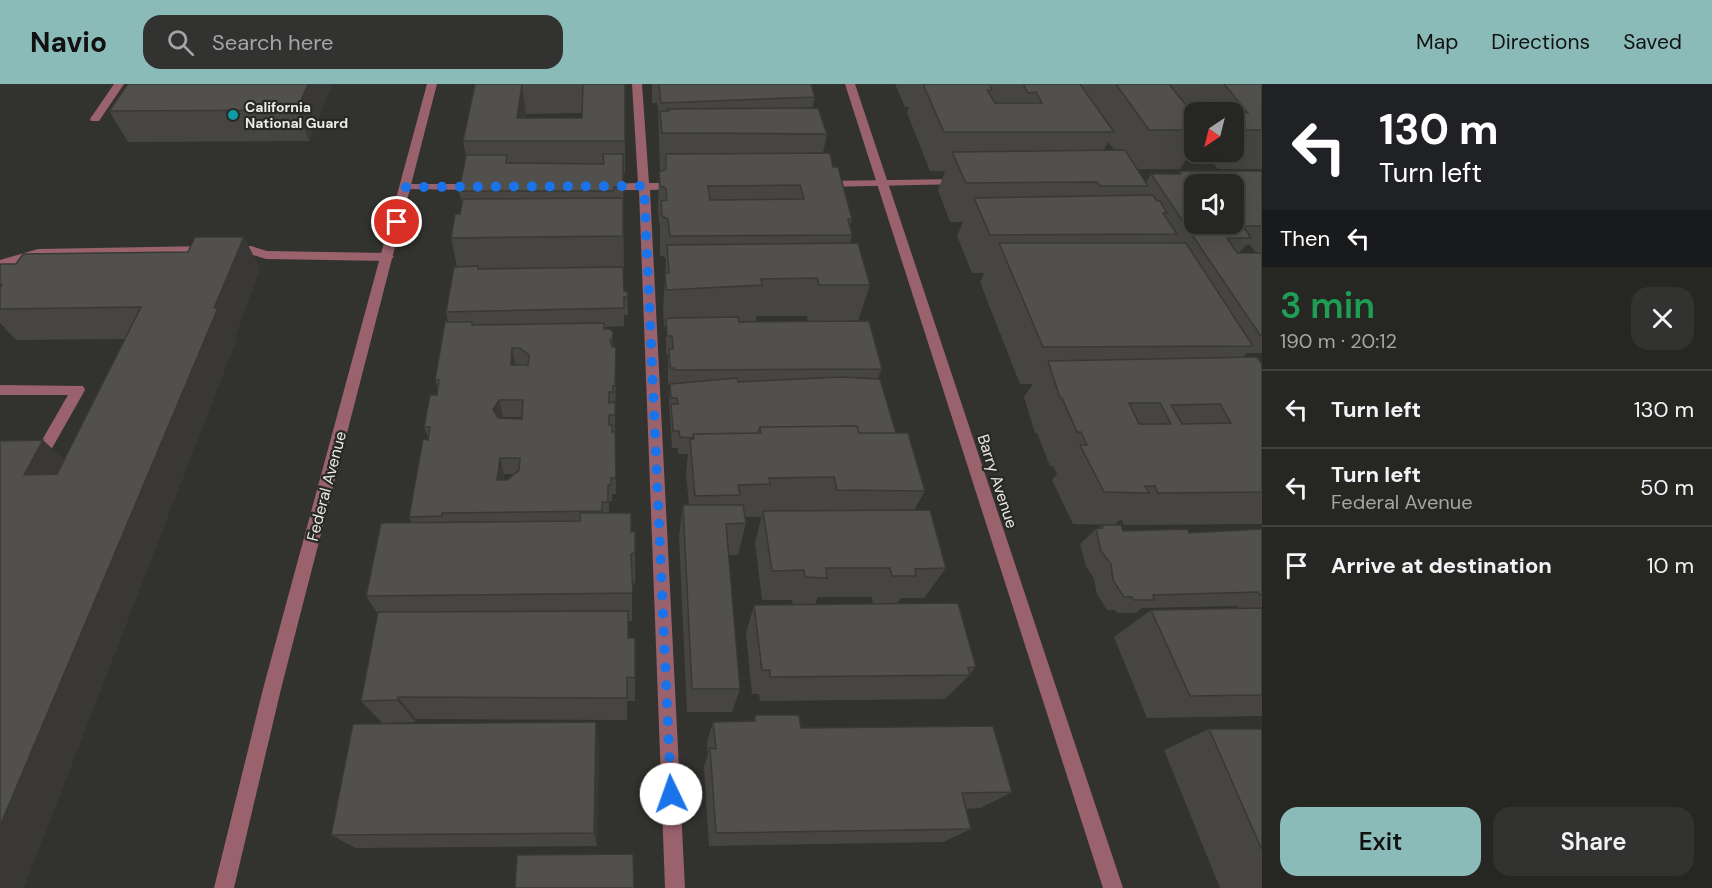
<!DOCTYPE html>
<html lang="en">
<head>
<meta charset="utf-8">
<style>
	:root { --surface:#262623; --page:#323230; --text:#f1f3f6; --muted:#a4a5a6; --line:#424341; --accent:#8bbbb9 }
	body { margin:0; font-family:"DM Sans",sans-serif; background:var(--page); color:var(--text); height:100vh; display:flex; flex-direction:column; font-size:22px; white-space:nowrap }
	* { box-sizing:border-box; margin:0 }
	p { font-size:20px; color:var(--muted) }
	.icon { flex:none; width:33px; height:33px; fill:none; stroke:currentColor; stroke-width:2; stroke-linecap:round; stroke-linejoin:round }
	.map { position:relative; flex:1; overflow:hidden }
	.details { display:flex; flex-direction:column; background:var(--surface); width:450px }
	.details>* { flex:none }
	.hud { background:#202124; color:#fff; overflow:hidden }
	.needle { width:39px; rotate:215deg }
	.fabs { position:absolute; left:1184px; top:18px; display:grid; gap:12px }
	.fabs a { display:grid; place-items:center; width:60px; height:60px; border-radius:12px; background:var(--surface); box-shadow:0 6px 24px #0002,0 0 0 2px var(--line); font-size:30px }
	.pin { position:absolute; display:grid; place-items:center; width:51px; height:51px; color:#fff; margin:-26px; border:3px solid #fff; border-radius:50%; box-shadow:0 2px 6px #0007 }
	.me { position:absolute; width:66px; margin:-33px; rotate:357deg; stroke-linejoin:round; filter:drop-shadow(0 0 4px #0008) }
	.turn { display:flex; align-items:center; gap:21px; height:126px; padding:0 18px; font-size:27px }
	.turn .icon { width:78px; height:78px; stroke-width:2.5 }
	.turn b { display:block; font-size:42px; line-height:51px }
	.then { display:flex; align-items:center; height:57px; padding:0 18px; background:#0003; gap:12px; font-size:22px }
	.round { display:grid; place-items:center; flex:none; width:63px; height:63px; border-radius:18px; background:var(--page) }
	.headline { display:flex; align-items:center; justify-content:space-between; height:102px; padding:0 18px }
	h1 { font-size:36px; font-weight:600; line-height:45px; color:#1e9e55 }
	.cta { display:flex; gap:12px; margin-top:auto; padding:12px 18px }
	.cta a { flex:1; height:69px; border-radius:18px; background:var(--accent); color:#111; font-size:24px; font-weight:600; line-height:69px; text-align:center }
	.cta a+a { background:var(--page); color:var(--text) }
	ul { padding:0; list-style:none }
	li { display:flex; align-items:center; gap:18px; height:78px; padding:0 18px; border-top:2px solid var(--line) }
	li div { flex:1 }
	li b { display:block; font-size:22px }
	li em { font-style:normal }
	header { display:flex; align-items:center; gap:36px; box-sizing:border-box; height:84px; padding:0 30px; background:var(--accent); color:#111 }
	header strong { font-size:28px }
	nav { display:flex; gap:33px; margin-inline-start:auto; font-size:21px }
	.search { width:420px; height:54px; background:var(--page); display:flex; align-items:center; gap:15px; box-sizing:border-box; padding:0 21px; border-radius:18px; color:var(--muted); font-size:22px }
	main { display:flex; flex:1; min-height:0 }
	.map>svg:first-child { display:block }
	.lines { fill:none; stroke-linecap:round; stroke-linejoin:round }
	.service { fill:#99626d; fill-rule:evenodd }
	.minor { fill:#99626d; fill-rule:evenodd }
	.tertiary { fill:#99626d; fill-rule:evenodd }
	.wall { fill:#464542; fill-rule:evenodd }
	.shaded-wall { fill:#393836 }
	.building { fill:#51504d; stroke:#393836; stroke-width:1.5; fill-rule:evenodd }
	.route { stroke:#1a73e8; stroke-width:10; stroke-dasharray:0 18 }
	.culture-dot { fill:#0f9aa8; stroke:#282825; stroke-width:2 }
	.labels { text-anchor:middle; stroke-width:4.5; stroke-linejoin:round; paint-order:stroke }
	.far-poi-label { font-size:14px; font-weight:bold; fill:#eaeae8; stroke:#282825; text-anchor:start }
	.street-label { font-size:16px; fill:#eaeae8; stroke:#282825 }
</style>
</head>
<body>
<header>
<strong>Navio</strong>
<div class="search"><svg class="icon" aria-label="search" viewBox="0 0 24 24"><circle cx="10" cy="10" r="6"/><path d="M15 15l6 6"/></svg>Search here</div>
<nav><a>Map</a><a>Directions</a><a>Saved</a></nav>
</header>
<main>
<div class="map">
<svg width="1262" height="804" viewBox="0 0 1262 804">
	<rect width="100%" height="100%" fill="#32322f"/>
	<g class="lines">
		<path class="service" d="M114 0H124L99 37H91L90 35Z
			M632 0H642L649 99H677L682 102 677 105 650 106 685 804H665L639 106H605L600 103 605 100 638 99Z
			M959 95 964 98 963 100 824 103 819 100 824 97Z
			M406 100H479L484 103 479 106 402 105V101Z
			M208 162 214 166 212 169 38 173 0 184V176L38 165Z
			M232 162H251L267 167 388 169 394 173 388 177 266 175 250 170 228 169 226 166Z
			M0 301 83 302 85 306 47 373 0 375V363H38L68 311H0Z"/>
		<path class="minor" d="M845 0H855L1123 804H1103Z"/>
		<path class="tertiary" d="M427 0H437L281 605 234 804H214L263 605Z"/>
	</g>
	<path class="wall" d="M332 0 309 57 128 58 109 27Z
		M475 0H625V89H623L624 191V207H627L628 231H624V242L605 243V245L613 248V263L616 281 615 348 616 410H612V417H609V429L631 448 635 447V499L632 500V537H628V554H635V617H627V636L416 635 415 638 382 639 361 617 378 530 366 512 412 439 409 433 428 353 424 343 437 311 438 305 435 296 448 238 446 228 457 183 451 154 460 130 462 119 459 107 466 72 463 57ZM582 29V34H525L526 30ZM503 333H522V335H502ZM504 390H513L507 396H504Z
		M652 0H811L815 13 812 24 827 50 823 69 833 83 852 135 850 142 852 151 850 159 870 201 858 237 882 285 878 294 896 349 925 407 914 426 946 484 924 514H901L897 520 976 583 970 590V591L945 615 760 617 759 610H752L746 549 754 521H793L792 516H762L755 459 763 427H821V426L763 427 761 433H745L746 439 738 471H729L740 605 732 628H687L679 453 683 421H689L686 389 688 370H678V364H672L669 317 670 301H668V270H666V243H664L663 227 666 174 660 171V140L659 139 658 126 659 88 660 87 658 23 657 19H652ZM757 232H807L808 238H755ZM818 513H872L873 520 815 521Z
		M895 0H1262V85H1218L1204 68H1233V28H1194V63L1180 85H1137L1146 99 1151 90H1178L1180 87H1262V269H1247L1242 273 1262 280V440L1124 441 1121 435 1115 441 1073 440 1052 396 1057 390 1053 382H1050L1037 349H1035L1024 313 1033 300H1020L980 198 984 189H972L957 152 963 138H950L938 106 945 87H930L907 29 909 23H905ZM1108 58 1114 66H1104ZM1246 161H1250L1256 169H1239Z
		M244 153 260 185 235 252 237 255 64 376 125 255 16 256 0 239V182L16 180 188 168Z
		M1102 441 1123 447 1189 449 1262 445V524H1238L1237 522 1142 524 1136 529H1117L1115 526H1107L1097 510 1094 495 1086 482 1080 460 1096 445H1099Z
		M1262 524V632L1147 634 1114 553 1151 526Z
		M755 631 801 644 1012 708 981 724 966 725 971 745 943 758 709 762 704 683 708 671 707 658 713 638 753 637Z
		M1209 645H1262V804H1220L1164 666Z
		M599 658 597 762 356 764 331 751Z"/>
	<path class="shaded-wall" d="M308 0H332L309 57 297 26Z
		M522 0 526 30 522 57 517 34Z
		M244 153 260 185 235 252 237 255 24 804H0V742Z
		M512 264 516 282 511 281Z
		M499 316 503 333 498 342 493 325Z
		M43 356 73 384 56 418 24 391Z
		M500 374 504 390 502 412 497 396Z
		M398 613 416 635 415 638 397 616Z
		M596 638 599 658 597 762 594 749Z"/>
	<path class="building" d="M128 0H308L297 26 109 27Z
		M475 0H522L517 34H582L583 0H625V57H463Z
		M659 0H811L815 13 661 19Z
		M923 0H989L992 6H987L995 19H1042L1036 8 1028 9 1023 0H1080L1114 48H944Z
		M1116 0H1169L1194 31V46H1149Z
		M1224 0H1262V46H1245L1233 32V29H1248Z
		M818 24 827 50 662 49 660 27H669L668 25Z
		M1125 66 1148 102H1100L1097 98 966 99 952 68Z
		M830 69 833 83H838L852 135H848L852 151 670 152 668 135 662 132 661 117 667 116 666 105 660 101 659 88 666 85V70ZM800 101 804 115 710 116 708 102Z
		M603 70H623V103H614L613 107H459L466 71H507L506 79 604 80Z
		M1180 87H1262V142H1243L1251 154H1227L1237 169H1261L1262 170V251H1260L1151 90H1181ZM1194 100H1233V140H1194Z
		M1153 111 1157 117H1160L1167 129H1163L1177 150 990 151 974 114Z
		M623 114V152L451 154 455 130H460L463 115Z
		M195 153H244L214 224H218L0 742V357L43 356 24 391 57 390 141 223 0 225V204L2 201H0V182L1 180H16L23 170 188 168Z
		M858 159 870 201H819L817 194 761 195 762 201 666 206 665 189H669L667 161Z
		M999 159H1186L1253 262 1043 263Z
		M478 182V185L623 183 624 207H627L628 213H624V224L446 228 454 183Z
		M738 233 739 238 869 237 882 285 674 286V284H670L669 265H673L672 252H667L666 235 671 234Z
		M445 238H472V241L604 239V245H610L613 248 612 257 610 256 612 263H616L615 302H613V308H609V319L615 318V331H609V341H612V348H615L616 394H611V401H608V418H602V427L442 429V432L409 433 423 355 428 356 430 343H424L430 311H437L439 296H435ZM512 264H520L529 271 528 281H511ZM499 316H523L522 335 498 334 493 325ZM500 374H520L519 386 507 396H497Z
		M1257 273 1262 280V408L1158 409 1155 402H1145L1149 409 1104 408 1080 361H1087L1081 348H1077L1062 314H1060L1048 277ZM1129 319H1160L1171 340H1139ZM1220 320 1231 339 1182 340 1171 321Z
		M841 293 880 295 896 349H859L857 342 760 343 758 349 693 350V354L680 353 679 347H673L671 320H678L677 314H671L670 300 737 294 738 298Z
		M857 342 859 349H908L925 407 837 406 834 393 769 394 770 400 738 401 740 411 695 412 690 355H694L693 350 761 349 760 343Z
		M683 421H743L746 439 726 440 740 605H692Z
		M930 426 946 484 915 485 916 492H892L890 484H826L827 494 805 493 804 486 772 487 763 427Z
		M580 429H631V448L635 447V469L631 470 633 509 366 512 381 439 580 437Z
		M1102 441H1121L1123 447 1188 445 1189 449 1262 445V510L1260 511 1258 508 1153 511 1154 516H1134L1132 513H1124L1113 496 1111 480 1101 467 1096 445 1103 444Z
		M958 519 976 583 968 584 970 591 770 593V586H762L754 521Z
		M1262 524V611L1190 612 1151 526Z
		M628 527V554H635V594L627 593V614L398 613 397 616 361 617 378 528Z
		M755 631H799L801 644 993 642 1012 708 962 709 971 745 716 749 710 664 716 665 713 638 755 637Z
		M596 638 594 749 331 751 353 640Z
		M1209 645H1262V766Z
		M633 770 634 804H515L517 771Z"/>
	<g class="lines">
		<path class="route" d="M397 138 406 103 644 102 671 710"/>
	</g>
	<circle class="culture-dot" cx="233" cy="31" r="6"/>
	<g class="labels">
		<g class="far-poi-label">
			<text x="245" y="28">California<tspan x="245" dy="16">National Guard</tspan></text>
		</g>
		<g class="street-label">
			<text transform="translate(998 397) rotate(72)" y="6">Barry Avenue</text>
			<text transform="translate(326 402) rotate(-75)" y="6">Federal Avenue</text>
		</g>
	</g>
</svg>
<div class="fabs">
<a><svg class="needle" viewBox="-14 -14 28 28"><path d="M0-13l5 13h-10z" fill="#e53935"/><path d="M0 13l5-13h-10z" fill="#a4a5a6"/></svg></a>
<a><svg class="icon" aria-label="sound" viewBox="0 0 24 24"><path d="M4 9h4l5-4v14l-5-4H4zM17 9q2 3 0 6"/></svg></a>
</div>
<div class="pin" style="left:397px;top:138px;background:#d93025"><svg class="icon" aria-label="arrive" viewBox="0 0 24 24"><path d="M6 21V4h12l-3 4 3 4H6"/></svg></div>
<svg class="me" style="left:671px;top:710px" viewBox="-20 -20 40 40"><circle r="19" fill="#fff"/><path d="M0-13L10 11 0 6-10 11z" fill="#1a73e8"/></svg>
</div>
<section class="details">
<div class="hud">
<div class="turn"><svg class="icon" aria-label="left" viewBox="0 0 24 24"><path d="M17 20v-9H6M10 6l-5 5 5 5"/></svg><div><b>130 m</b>Turn left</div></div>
<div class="then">Then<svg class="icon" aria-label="left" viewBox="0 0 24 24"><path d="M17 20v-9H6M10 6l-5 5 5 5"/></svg></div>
</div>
<div class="headline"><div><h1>3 min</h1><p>190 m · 20:12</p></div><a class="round"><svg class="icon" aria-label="close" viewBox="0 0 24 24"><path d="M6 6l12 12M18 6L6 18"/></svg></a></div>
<ul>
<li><svg class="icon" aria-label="left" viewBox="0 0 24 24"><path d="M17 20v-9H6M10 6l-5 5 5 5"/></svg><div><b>Turn left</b></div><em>130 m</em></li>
<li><svg class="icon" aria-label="left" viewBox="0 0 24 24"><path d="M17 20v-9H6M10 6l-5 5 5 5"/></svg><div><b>Turn left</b><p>Federal Avenue</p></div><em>50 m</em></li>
<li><svg class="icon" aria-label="arrive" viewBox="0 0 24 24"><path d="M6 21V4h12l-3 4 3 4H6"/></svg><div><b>Arrive at destination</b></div><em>10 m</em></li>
</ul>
<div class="cta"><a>Exit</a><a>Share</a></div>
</section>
</main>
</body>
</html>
